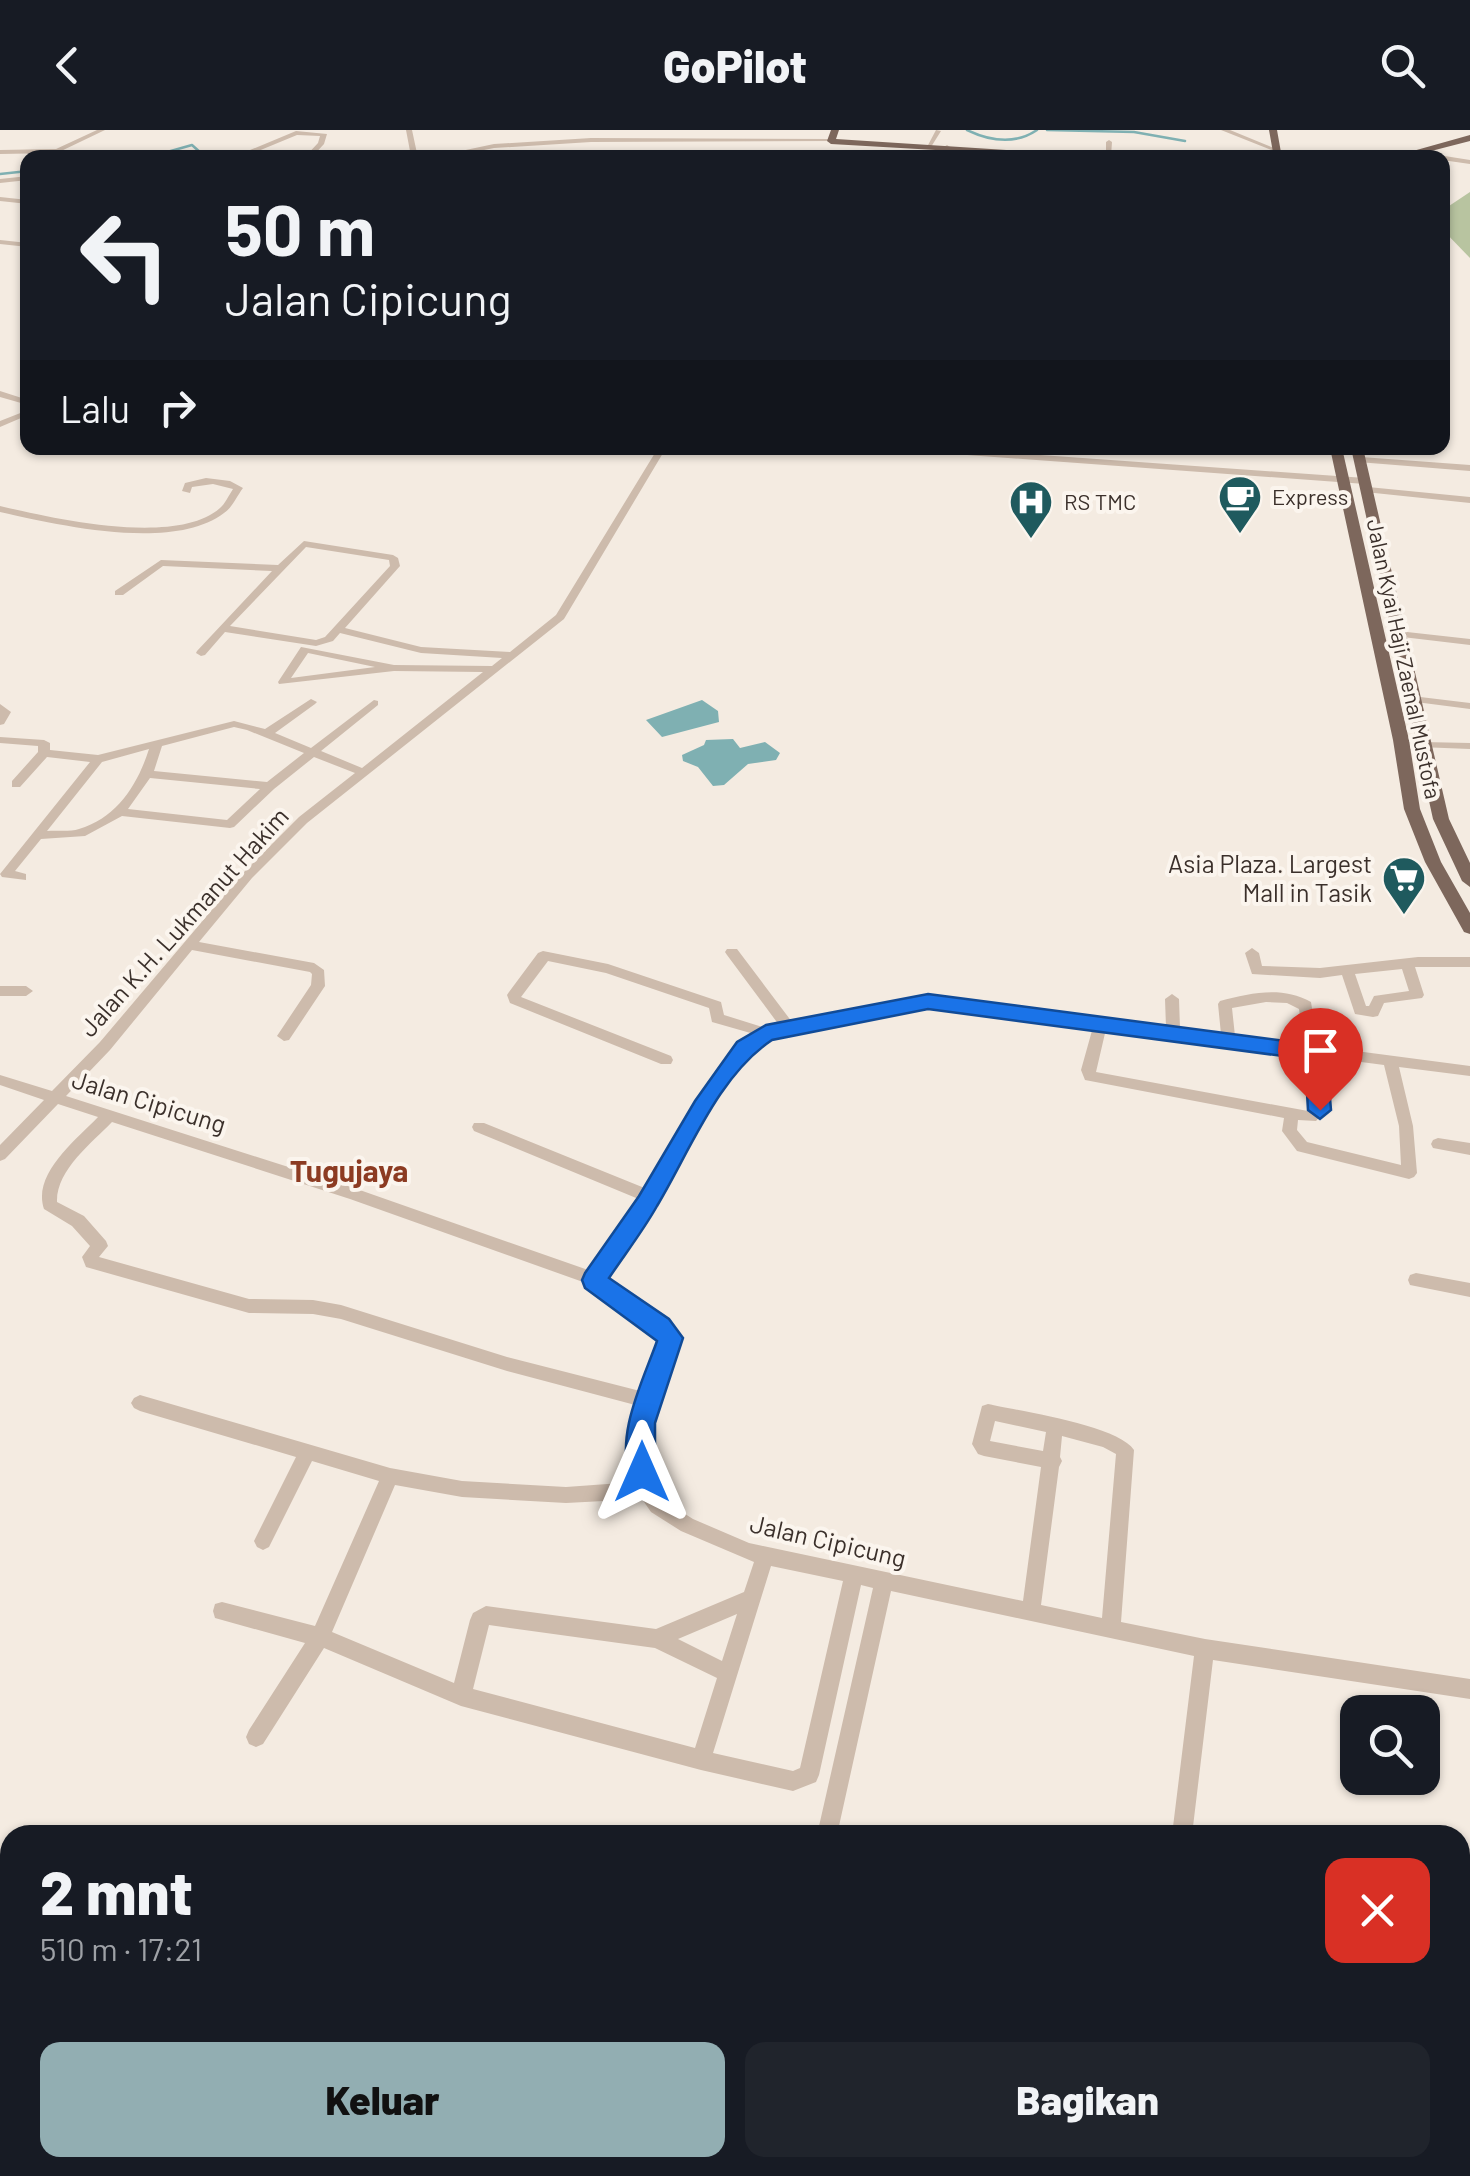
<!DOCTYPE html>
<html lang="id">
<head>
<meta charset="utf-8">
<style>
	:root { --surface:#171b24; --page:#20242c; --text:#f1f3f6; --muted:#9ea1a6; --accent:#92aeb2 }
	body { margin:0; font-family:Barlow,sans-serif; background:var(--page); color:var(--text); height:100vh; display:flex; flex-direction:column; font-size:38px; white-space:nowrap }
	* { box-sizing:border-box; margin:0 }
	p { font-size:32px; color:var(--muted) }
	.icon { flex:none; width:55px; height:55px; fill:none; stroke:currentColor; stroke-width:2; stroke-linecap:round; stroke-linejoin:round }
	.map { position:relative; flex:1; overflow:hidden }
	.panel { position:absolute; left:0px; top:1695px; width:1470px; height:352px; display:flex; flex-direction:column; background:var(--surface); border-radius:30px 30px 0 0; box-shadow:0 2px 8px #0004 }
	.panel>* { flex:none }
	.banner { position:absolute; left:20px; top:20px; width:1430px; height:305px; border-radius:20px; box-shadow:0 2px 8px #0004; background:#171b24; color:var(--text); overflow:hidden }
	.tools { position:absolute; left:1340px; top:1565px; display:grid; gap:20px }
	.tools a { display:grid; place-items:center; width:100px; height:100px; border-radius:20px; background:var(--surface); box-shadow:0 2px 8px #0004; font-size:50px }
	.pin { position:absolute; display:grid; place-items:center; width:85px; height:85px; color:#fff; margin:-102px -42px; border-radius:50% 50% 50% 0; rotate:-45deg; box-shadow:0 0 10px #0007 }
	.pin .icon { rotate:45deg }
	.me { position:absolute; width:110px; margin:-55px; rotate:0deg; stroke-linejoin:round; filter:drop-shadow(0 0 8px #0008) }
	.turn { display:flex; align-items:center; gap:35px; height:210px; padding:0 40px; font-size:45px }
	.turn .icon { width:130px; height:130px; stroke-width:2.5 }
	.turn b { display:block; font-size:70px; line-height:85px }
	.then { display:flex; align-items:center; height:95px; padding:0 40px; background:#0003; gap:20px; font-size:38px }
	.round { display:grid; place-items:center; flex:none; width:105px; height:105px; border-radius:20px; background:var(--page) }
	.head { display:flex; align-items:center; justify-content:space-between; height:170px; padding:0 40px }
	h1 { font-size:60px; font-weight:800; line-height:75px }
	.cta { display:flex; gap:20px; margin-top:auto; padding:20px 40px }
	.cta a { flex:1; height:115px; border-radius:20px; background:var(--accent); color:#111; font-size:40px; font-weight:800; line-height:115px; text-align:center }
	.cta a+a { background:var(--page); color:var(--text) }
	header { display:flex; justify-content:space-between; align-items:center; height:130px; padding:0 40px; background:var(--surface); font-size:45px; font-weight:800 }
	.map>svg:first-child { display:block }
	.green { fill:#b8c4a0 }
	.water { fill:#7fb0b2 }
	.lines { fill:none; stroke-linecap:round; stroke-linejoin:round }
	.stream { stroke:#7fb0b2; stroke-width:2.5 }
	.minor { fill:#cdbbac; fill-rule:evenodd }
	.major { fill:#7d675c; fill-rule:evenodd }
	.route { fill:#1a73e8; stroke:#114b97; stroke-width:2.5 }
	.labels { text-anchor:middle; stroke-width:8; stroke-linejoin:round; paint-order:stroke }
	.far-poi-label { font-size:22px; fill:#3b302b; stroke:#fbf5ee; text-anchor:start }
	.far-street-label { font-size:22px; fill:#3b302b; stroke:#fbf5ee }
	.poi-label { font-size:25px; fill:#3b302b; stroke:#fbf5ee; text-anchor:end }
	.street-label { font-size:25px; fill:#3b302b; stroke:#fbf5ee }
	.quarter-label { font-size:30px; font-weight:bold; fill:#8c3b22; stroke:#fbf5ee }
</style>
</head>
<body>
<header><svg class="icon" aria-label="back" viewBox="0 0 24 24"><path d="M15 5l-7 7 7 7"/></svg>GoPilot<svg class="icon" aria-label="search" viewBox="0 0 24 24"><circle cx="10" cy="10" r="6"/><path d="M15 15l6 6"/></svg></header>
<div class="map">
<svg width="1470" height="2046" viewBox="0 0 1470 2046">
	<rect width="100%" height="100%" fill="#f4ebe1"/>
	<path class="green" d="M1470 62V128L1442 99 1443 80Z"/>
	<path class="water" d="M702 570 718 581 719 592 662 607 646 590Z
		M733 609 740 618 765 612 780 623 776 630 748 634 724 655 713 656 698 637 683 631 682 625 704 615 706 610Z"/>
	<g class="lines">
		<path class="stream" d="M967 0C990 11 1015 15 1037 0
			M1047 0 1134 2 1185 11
			M146 28 192 15 202 24 196 28
			M0 44 28 41"/>
		<path class="minor" d="M97 0H105L57 23 0 24V20L56 19Z
			M406 0H412L418 28H412L411 24 371 28 410 21Z
			M936 0 941 1 931 17H927Z
			M1221 0H1230L1279 20 1274 21Z
			M296 1 327 4 324 14 311 28H304L318 13 320 6 297 5 241 28H231Z
			M591 8 831 9 834 11 591 12 494 18 444 28H428L494 14Z
			M1109 10 1112 12 1111 26 1106 28V12Z
			M947 15 950 17 948 28H942L944 17Z
			M1413 21 1470 30V34L1442 30V28L1411 24Z
			M173 22 178 23 175 28H168Z
			M28 46V50L0 53V49Z
			M0 67 28 70V74L0 71Z
			M0 110 28 113V117L0 114Z
			M0 261 28 270V275L0 267Z
			M28 280V285L0 297V291Z
			M658 318H666L564 489 307 693 252 748 199 812 314 833 324 840 325 856 289 910 284 911 277 906 311 855 312 844 310 842 192 820 110 920 66 966 354 1058 591 1141 641 1070 474 1001 472 997 474 993H484L647 1059C673 1014 712 934 754 904L712 892 709 878 606 843 548 831 521 867 671 926 673 930 671 934H661L510 873 507 865 509 862 538 823 543 821 608 834 721 872 724 885 766 898 779 895 727 825 725 822 727 819H737L792 892 928 866 1166 897 1165 869 1172 864 1179 869 1180 898 1221 904 1218 874 1220 871C1251 863 1282 856 1311 872L1318 916 1470 936V946L1399 937 1413 996 1417 1043 1414 1047 1409 1049 1297 1021 1282 1001 1284 988 1085 950 1081 940 1093 897 928 876 816 896 770 907 750 922 707 981 652 1077 604 1149 666 1191 679 1208 651 1293V1343L654 1357 663 1370 693 1389 749 1413 1023 1471 1041 1337 984 1326 978 1324 972 1314 982 1276 988 1274C1019 1281 1118 1295 1134 1320L1121 1492 1205 1509 1470 1549V1569L1213 1530 1192 1705H1172L1194 1526 891 1461 837 1705H817L873 1458 861 1455 819 1645 816 1652 793 1661 701 1640 461 1576 324 1518 263 1614 256 1617 249 1614 246 1607 249 1600 305 1513 215 1488 213 1481 215 1474 222 1472 315 1496 379 1351 312 1331 269 1417 263 1420 257 1417 254 1411 296 1327 140 1281 134 1278 131 1273 134 1268 140 1265 390 1338 462 1351 566 1357 635 1352 633 1293 639 1276 507 1241 341 1189 313 1184 249 1183 86 1137 82 1127 90 1116 72 1096 44 1079C32 1044 76 1010 98 987L58 974 5 1029 0 1031V1015L44 970 0 955V945L52 961 100 912 244 742 299 687 355 643 314 627 274 659 234 697 230 698 122 686 85 706 41 709 15 741 26 744V750L2 747 0 744 90 632 47 627 20 657H12V651L38 622V616L0 613V607L44 610 50 613V620L98 625 234 591 265 599 311 569 317 572 315 574 275 603 311 618 374 570 378 571V575L321 621 362 638 483 542 394 541 279 554 278 552 301 517 394 535 492 536 502 528 421 523 340 503 333 511 316 516 225 502 205 525 201 526 196 523 197 521 272 441 163 436 123 465H115V461L161 430 278 435 304 411 393 425 398 428 400 436 345 498 421 517 510 522 556 485ZM306 417 389 430 390 436 325 507 316 510 230 496ZM308 523 375 537 291 548ZM234 597 247 600 304 623 267 652 154 641 162 616ZM149 619C138 654 117 688 79 699 70 702 57 700 47 701L102 632ZM150 648 260 659 227 690 128 679ZM1266 872 1287 873 1299 879 1304 914 1235 906 1232 878ZM1106 899 1307 925 1309 926 1312 978 1308 981 1096 942ZM1323 927 1384 935 1399 996 1401 1035 1307 1012 1297 1000 1298 990 1316 991 1326 980ZM112 992 350 1069 583 1152 654 1201 662 1210 644 1262 507 1227 341 1175 313 1170 249 1169 99 1127 108 1116 106 1111 84 1086 57 1072C56 1040 92 1013 112 992ZM995 1291 1046 1302 1043 1321 990 1311ZM1062 1306 1103 1317 1116 1324 1102 1488 1041 1475 1059 1337 1062 1331 1060 1327ZM395 1355 462 1367 566 1373 642 1369 651 1382 681 1401 754 1432 744 1462 656 1499 486 1476 473 1483 470 1490 454 1553 332 1502ZM771 1436 843 1451 800 1638 793 1641 713 1623ZM737 1484 722 1531 678 1509ZM489 1495 655 1518 717 1548 695 1618 473 1559Z
			M909 318H943L1365 348 1370 351 1365 354 913 321Z
			M1361 327 1470 335V341L1358 332 1356 330Z
			M206 348 230 351 243 358C237 366 232 378 224 383 173 422 58 395 0 382V376C52 388 176 417 220 378 225 374 229 365 233 359L213 354 192 357 190 363 182 361 185 353Z
			M1368 357 1470 367V373L1365 362V358Z
			M1398 501 1470 509V515L1394 506 1393 504Z
			M1412 566 1470 573V579L1408 571V567Z
			M0 574 11 582 4 594 0 595Z
			M1423 612 1470 613V619L1419 617 1417 615Z
			M1252 818 1259 823 1262 836 1320 838 1418 827H1470V837H1415L1424 865 1422 868 1384 873 1378 886 1373 887 1355 884 1342 845 1320 848 1252 844 1245 823ZM1402 839 1409 861 1374 866 1369 876H1366L1355 844Z
			M0 856H26L33 861 26 866H0Z
			M1438 1008 1470 1013V1025L1433 1018 1431 1014 1433 1010Z
			M1416 1143 1470 1153V1167L1410 1155 1408 1150 1410 1145Z
			M1460 1981 1470 1983V2007L1460 2005Z
			M1123 2038H1158L1162 2046H1126Z"/>
		<path class="major" d="M831 0H839L836 9 1131 28H1074L831 14 827 11Z
			M1269 0H1277L1282 28H1274Z
			M1470 5V11L1404 28H1388Z
			M1330 318H1342L1409 610 1420 679 1441 732 1470 783V804L1464 802 1425 732 1404 679 1393 610Z
			M1351 318H1363L1449 689 1470 733V757L1462 751 1433 689Z"/>
	</g>
	<path class="route" d="M928 864 1316 915 1326 922 1331 980 1320 989 1308 980 1305 929 928 879 772 910C718 946 690 1021 657 1076 643 1101 625 1124 609 1148L669 1189 683 1208 655 1293V1342L652 1351 642 1355 632 1351C613 1308 643 1251 657 1211L585 1158 582 1150 585 1143 639 1066 695 971 737 912 766 895Z"/>
	<defs>
		<g id="cafe-pin" transform="scale(2.25)"><path d="M0 17L-7.5 6A9.5 9.5 0 1 1 7.5 6Z" fill="#1f5a5e" stroke="#fbf5ee"/><path d="M-5.5-4.5H6V0H3Q3 3.5 0 3.5H-2.5Q-5.5 3.5-5.5 0ZM3-3.2v2h1.7v-2ZM-6 4.5H4V6H-6Z" fill="#fff"/></g>
		<g id="hospital-pin" transform="scale(2.25)"><path d="M0 17L-7.5 6A9.5 9.5 0 1 1 7.5 6Z" fill="#1f5a5e" stroke="#fbf5ee"/><path d="M-5-5h3v3.5h4V-5h3V5h-3V1.5h-4V5h-3Z" fill="#fff"/></g>
		<g id="supermarket-pin" transform="scale(2.25)"><path d="M0 17L-7.5 6A9.5 9.5 0 1 1 7.5 6Z" fill="#1f5a5e" stroke="#fbf5ee"/><path d="M-6-5.5h2.5l.6 2H6L4.5 2H-2.5L-4.4-4H-6ZM-1.5 3.2a1.3 1.3 0 1 0 .1 0ZM3 3.2a1.3 1.3 0 1 0 .1 0Z" fill="#fff"/></g>
	</defs>
	<g fill-rule="evenodd">
		<use href="#cafe-pin" x="1240" y="367"/>
		<use href="#hospital-pin" x="1031" y="372"/>
		<use href="#supermarket-pin" x="1404" y="748"/>
	</g>
	<g class="labels">
		<g class="far-poi-label">
			<text x="1272" y="375">Express</text>
			<text x="1064" y="380">RS TMC</text>
		</g>
		<g class="far-street-label">
			<text transform="translate(1404 529) rotate(78)" y="8">Jalan Kyai Haji Zaenal Mustofa</text>
		</g>
		<g class="poi-label">
			<text x="1372" y="743">Asia Plaza. Largest<tspan x="1372" dy="29">Mall in Tasik</tspan></text>
		</g>
		<g class="street-label">
			<text transform="translate(184 792) rotate(-48)" y="9">Jalan K.H. Lukmanut Hakim</text>
			<text transform="translate(149 972) rotate(17)" y="9">Jalan Cipicung</text>
			<text transform="translate(828 1411) rotate(13)" y="9">Jalan Cipicung</text>
		</g>
		<g class="quarter-label">
			<text x="349" y="1052">Tugujaya</text>
		</g>
	</g>
</svg>
<div class="tools">
<a><svg class="icon" aria-label="search" viewBox="0 0 24 24"><circle cx="10" cy="10" r="6"/><path d="M15 15l6 6"/></svg></a>
</div>
<div class="pin" style="left:1320px;top:980px;background:#d93025"><svg class="icon" aria-label="arrive" viewBox="0 0 24 24"><path d="M6 21V4h12l-3 4 3 4H6"/></svg></div>
<svg class="me" style="left:642px;top:1342px" viewBox="-20 -20 40 40"><path d="M0-17L14 15 0 8-14 15z" fill="#1a73e8" stroke="#fff" stroke-width="4"/></svg>
<div class="banner">
<div class="turn"><svg class="icon" aria-label="left" viewBox="0 0 24 24"><path d="M17 20v-9H6M10 6l-5 5 5 5"/></svg><div><b>50 m</b>Jalan Cipicung</div></div>
<div class="then">Lalu<svg class="icon" aria-label="right" viewBox="0 0 24 24"><path d="M7 20v-9h11M14 6l5 5-5 5"/></svg></div>
</div>
<section class="panel">
<div class="head"><div><h1>2 mnt</h1><p>510 m · 17:21</p></div><a class="round" style="background:#d93025;color:#fff"><svg class="icon" aria-label="close" viewBox="0 0 24 24"><path d="M6 6l12 12M18 6L6 18"/></svg></a></div>
<div class="cta"><a>Keluar</a><a>Bagikan</a></div>
</section>
</div>
</body>
</html>
